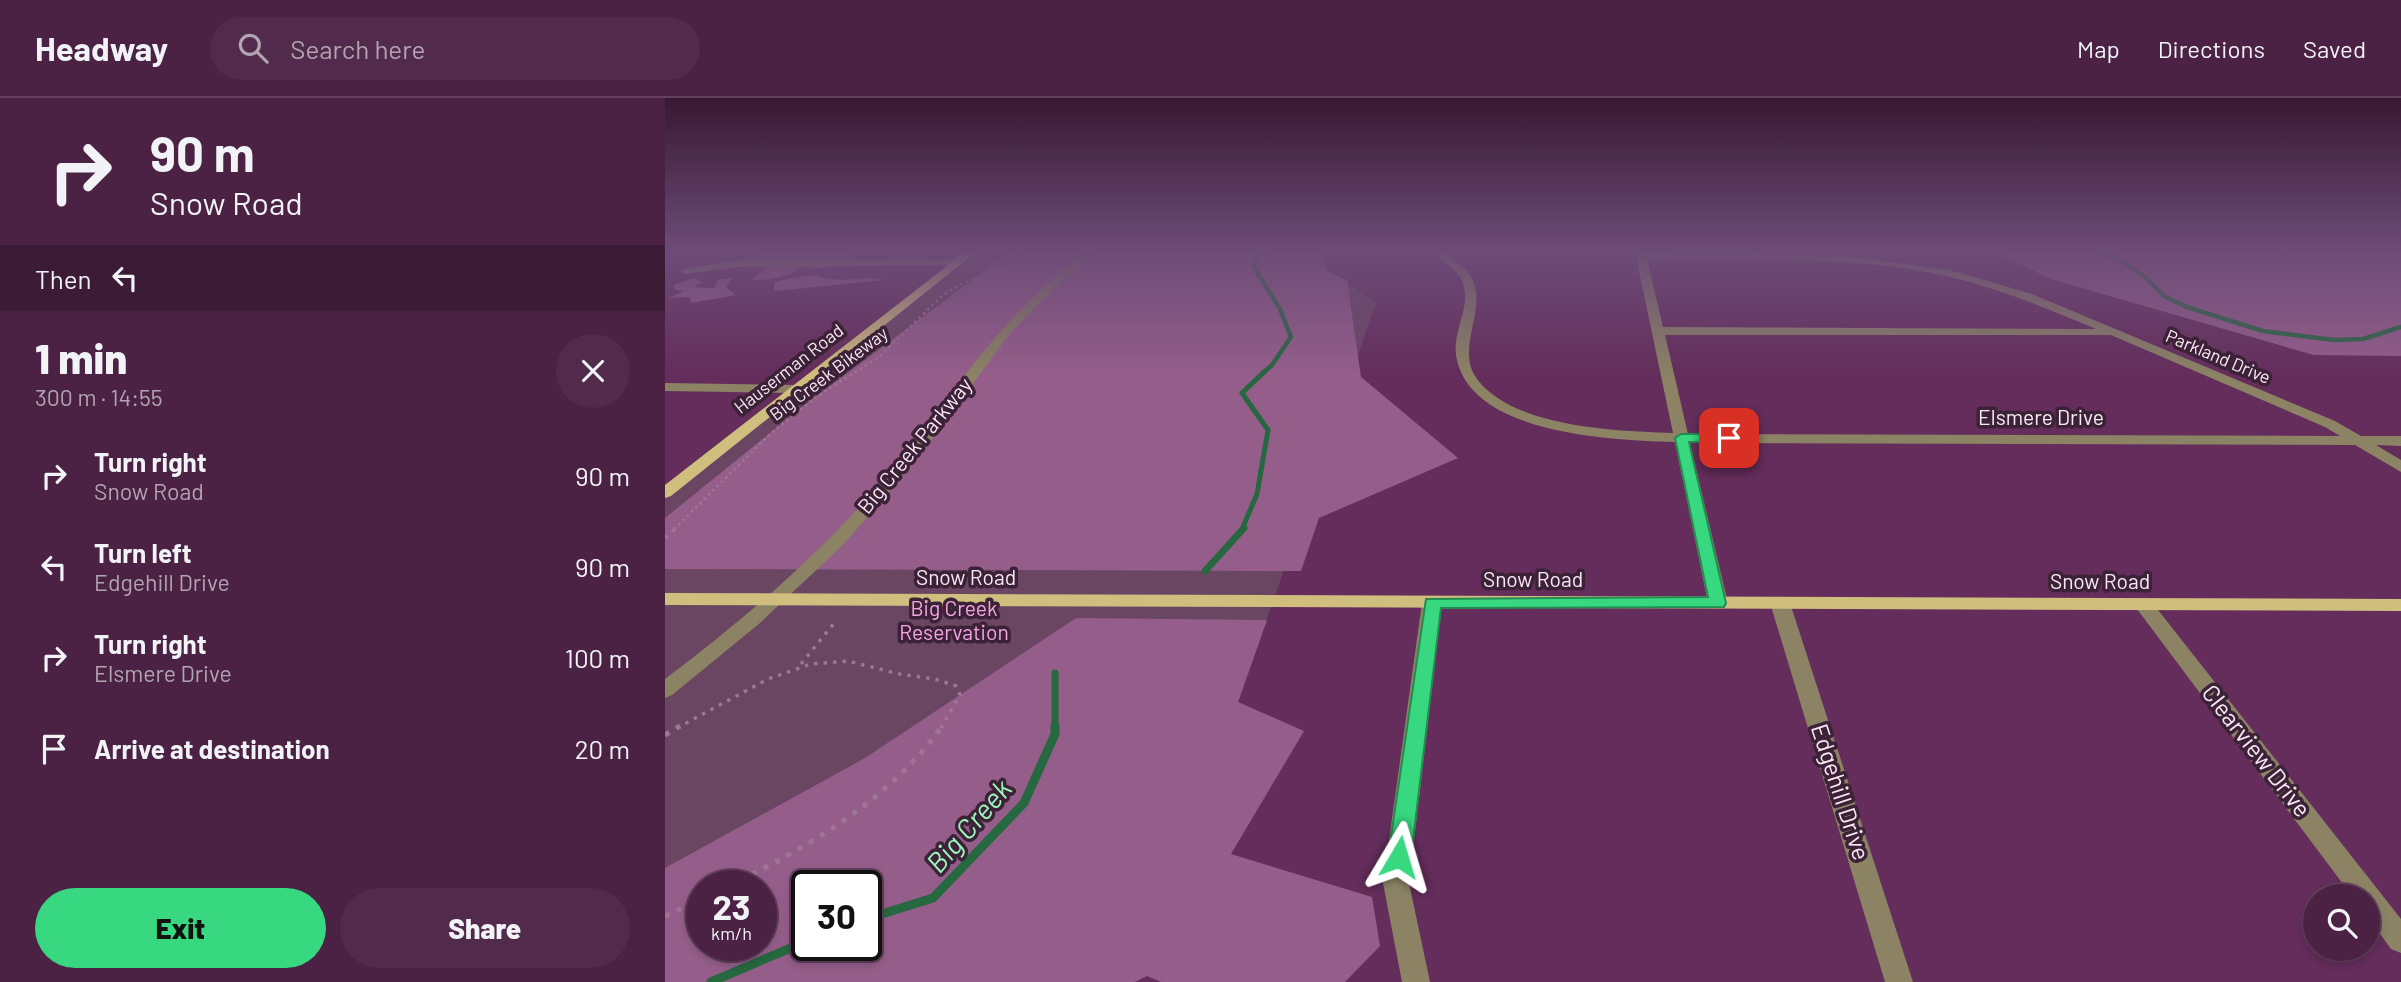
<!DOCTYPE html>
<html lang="en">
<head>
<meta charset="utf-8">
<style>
	:root { --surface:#4b2244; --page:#522a4b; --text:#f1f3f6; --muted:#b2a4b2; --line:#623f5d; --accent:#37d880 }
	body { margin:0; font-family:Barlow,sans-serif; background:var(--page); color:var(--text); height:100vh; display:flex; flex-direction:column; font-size:26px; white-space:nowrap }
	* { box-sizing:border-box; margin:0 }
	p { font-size:23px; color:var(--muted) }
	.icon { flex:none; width:38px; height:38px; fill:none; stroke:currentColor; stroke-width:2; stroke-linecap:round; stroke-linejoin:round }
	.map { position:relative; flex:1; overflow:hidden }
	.details { display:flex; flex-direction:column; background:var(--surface); width:665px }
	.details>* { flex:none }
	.hud { background:#4b2244; color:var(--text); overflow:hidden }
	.controls { position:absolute; left:1638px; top:786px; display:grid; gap:14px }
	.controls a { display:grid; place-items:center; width:77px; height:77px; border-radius:50%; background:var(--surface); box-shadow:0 4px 10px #0003,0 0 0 2px var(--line); font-size:35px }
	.speed { position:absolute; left:21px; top:772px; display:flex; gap:14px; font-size:35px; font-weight:700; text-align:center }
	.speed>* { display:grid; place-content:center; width:91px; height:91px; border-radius:50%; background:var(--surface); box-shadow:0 4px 10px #0003,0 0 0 2px var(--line); line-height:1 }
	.speed small { font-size:18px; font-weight:400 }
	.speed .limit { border:4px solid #111; border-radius:10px; background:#fff; color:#111 }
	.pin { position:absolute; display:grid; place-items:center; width:60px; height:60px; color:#fff; margin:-30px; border-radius:14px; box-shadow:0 4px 10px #0006 }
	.me { position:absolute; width:77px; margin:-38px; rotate:7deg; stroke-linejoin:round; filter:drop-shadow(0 0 5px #0008) }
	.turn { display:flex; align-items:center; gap:24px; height:147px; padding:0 35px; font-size:32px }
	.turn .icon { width:91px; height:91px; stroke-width:2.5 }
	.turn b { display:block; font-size:49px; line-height:60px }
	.then { display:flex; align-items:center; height:66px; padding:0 35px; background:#0003; gap:14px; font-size:26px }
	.round { display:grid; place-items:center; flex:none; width:74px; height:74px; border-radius:37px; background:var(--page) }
	.summary { display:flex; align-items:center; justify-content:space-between; height:119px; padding:0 35px }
	h1 { font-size:42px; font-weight:800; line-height:52px }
	.action { display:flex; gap:14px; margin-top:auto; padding:14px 35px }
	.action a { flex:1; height:80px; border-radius:42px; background:var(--accent); color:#111; font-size:28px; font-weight:800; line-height:80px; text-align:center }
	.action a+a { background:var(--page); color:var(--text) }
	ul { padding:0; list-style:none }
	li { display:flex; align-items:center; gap:21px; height:91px; padding:0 35px }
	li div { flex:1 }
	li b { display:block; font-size:26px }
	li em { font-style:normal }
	header { display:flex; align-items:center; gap:42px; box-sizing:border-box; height:98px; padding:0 35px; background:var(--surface); border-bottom:2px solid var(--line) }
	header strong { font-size:33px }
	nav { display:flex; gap:38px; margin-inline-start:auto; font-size:24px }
	.search { width:490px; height:63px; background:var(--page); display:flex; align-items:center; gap:18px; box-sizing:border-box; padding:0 24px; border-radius:38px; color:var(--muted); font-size:26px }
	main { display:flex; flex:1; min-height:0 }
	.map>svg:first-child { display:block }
	.green { fill:#6a4663; fill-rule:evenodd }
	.forest { fill:#955e8a; fill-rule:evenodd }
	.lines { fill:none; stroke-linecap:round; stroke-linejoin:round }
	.stream-far3 { stroke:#266840; stroke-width:4.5 }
	.stream-far2 { stroke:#266840; stroke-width:5 }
	.stream-far1 { stroke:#266840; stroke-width:7 }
	.stream { stroke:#266840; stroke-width:9 }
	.path-far2 { stroke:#9e7597; stroke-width:2.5; stroke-dasharray:2.5 3.5; stroke-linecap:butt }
	.path-far1 { stroke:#9e7597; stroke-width:3.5; stroke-dasharray:3.5 6; stroke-linecap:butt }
	.path { stroke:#9e7597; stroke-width:5; stroke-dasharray:5 8; stroke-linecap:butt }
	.minor { fill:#8b8364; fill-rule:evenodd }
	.major { fill:#d0be7e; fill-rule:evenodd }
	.route { fill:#37d880; stroke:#248c53; stroke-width:2 }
	.labels { text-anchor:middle; stroke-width:7; stroke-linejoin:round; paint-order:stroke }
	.far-street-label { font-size:18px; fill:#fbe7f6; stroke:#3b2236 }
	.street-label { font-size:21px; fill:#fbe7f6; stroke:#3b2236 }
	.park-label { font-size:21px; fill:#f5a5e5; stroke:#3b2236 }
	.near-street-label { font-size:24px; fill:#fbe7f6; stroke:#3b2236 }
	.near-water-label { font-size:28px; font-style:italic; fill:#9bf8ba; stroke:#3b2236 }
</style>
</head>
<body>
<header>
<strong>Headway</strong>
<div class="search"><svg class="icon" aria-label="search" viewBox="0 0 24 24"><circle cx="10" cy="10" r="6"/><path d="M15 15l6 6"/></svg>Search here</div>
<nav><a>Map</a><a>Directions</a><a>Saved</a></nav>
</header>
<main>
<section class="details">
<div class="hud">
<div class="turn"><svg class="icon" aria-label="right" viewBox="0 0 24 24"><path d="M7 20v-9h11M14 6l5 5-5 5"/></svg><div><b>90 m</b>Snow Road</div></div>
<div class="then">Then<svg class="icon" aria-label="left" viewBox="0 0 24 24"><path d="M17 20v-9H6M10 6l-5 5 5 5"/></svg></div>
</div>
<div class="summary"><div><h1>1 min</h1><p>300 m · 14:55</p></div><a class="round"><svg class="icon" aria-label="close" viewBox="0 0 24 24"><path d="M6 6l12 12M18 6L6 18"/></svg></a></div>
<ul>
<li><svg class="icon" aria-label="right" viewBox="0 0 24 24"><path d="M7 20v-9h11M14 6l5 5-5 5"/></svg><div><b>Turn right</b><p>Snow Road</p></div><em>90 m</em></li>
<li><svg class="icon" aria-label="left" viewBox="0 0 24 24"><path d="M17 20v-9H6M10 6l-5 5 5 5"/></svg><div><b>Turn left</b><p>Edgehill Drive</p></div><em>90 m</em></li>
<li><svg class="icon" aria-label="right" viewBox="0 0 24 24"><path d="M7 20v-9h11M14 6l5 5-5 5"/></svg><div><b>Turn right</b><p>Elsmere Drive</p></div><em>100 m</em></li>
<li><svg class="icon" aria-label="arrive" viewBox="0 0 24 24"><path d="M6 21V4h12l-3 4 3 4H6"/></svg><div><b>Arrive at destination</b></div><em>20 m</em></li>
</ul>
<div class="action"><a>Exit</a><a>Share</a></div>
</section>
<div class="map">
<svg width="1736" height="884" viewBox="0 0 1736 884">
	<rect width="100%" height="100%" fill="#642d5b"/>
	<path class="green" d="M305 154H639L711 205 561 640 332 884H0V397ZM37 788H96V847H37ZM142 788H201V847H142Z"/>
	<path class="forest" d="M93 154H203L184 158 185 163 158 170 135 169C125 180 102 182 87 182L104 168H63L54 164 83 162Z
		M345 154H657L662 173 682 182 696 279 793 360 654 420 636 473 0 471V420L142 305Z
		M1330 154H1736V258L1649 257 1386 181Z
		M143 177C152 177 157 180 166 181 184 184 201 177 219 182L109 193V184Z
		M28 180 38 184 29 189 49 190 53 182 68 180 61 189 71 197 26 205 25 199 4 200 18 193 9 191V187Z
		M411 520 602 522 573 604 639 633 566 756 707 799 715 848 680 884H496L482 878 470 884H0V770L200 660ZM37 788H96V847H37ZM142 788H201V847H142Z"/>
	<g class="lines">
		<path class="stream-far3" d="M596 154 588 168 615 211 626 239 607 267 597 276
			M1433 154 1460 165 1480 179 1499 198 1522 209 1598 233 1669 242 1698 241 1736 229"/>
		<path class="stream-far2" d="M577 431 592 396 603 332 577 295 599 274"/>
		<path class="stream-far1" d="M540 473 579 430
			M390 575V630"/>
		<path class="stream" d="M201 821 268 800 359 705 390 636V628
			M46 884 142 843"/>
		<path class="path-far2" d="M9 431 106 335 154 297 214 259 278 197 297 186 344 169 353 161V154"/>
		<path class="path-far1" d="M0 440 11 430
			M136 566 170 524
			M12 630 103 581 146 566 183 563 234 576 270 581 291 588 295 597 276 630"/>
		<path class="path" d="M0 637 15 628
			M64 788C143 749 225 702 277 628
			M0 818 37 801"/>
		<path class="minor" d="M423 154H435L401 179 346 234 253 360 178 447 95 525 7 597 0 600V581C79 521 155 457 219 381 287 300 334 216 423 154Z
			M768 154C781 154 786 159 795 167 835 198 786 246 812 281 849 330 952 333 1008 335L970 154 1184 158 1285 172 1367 196 1670 323 1696 338H1736V348L1711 347 1736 362V374L1690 347 1025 345 1063 505 1060 509H1046L1043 505 1010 344C948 342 803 337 791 257 787 231 810 204 795 179 789 169 775 163 768 154ZM982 161C1078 163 1192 156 1285 179 1336 191 1383 211 1431 231L998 229ZM1000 237H1446L1660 329 1675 338 1023 336Z
			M291 162 296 165 295 167 74 169 20 176 15 173 20 170 74 163Z
			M0 285 129 287 136 291 129 295 0 293Z
			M767 499 774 501 777 505 744 785 765 884H737L718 785 757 505 760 501Z
			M1115 499 1122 501 1125 505 1248 884H1220L1105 505 1108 501Z
			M1479 501 1486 503 1736 821V855L1726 851 1703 819V798H1687L1472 511 1469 507 1472 503Z"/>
		<path class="major" d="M300 154H311L6 398 0 400V387Z
			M0 495 1736 501V513L0 507Z"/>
	</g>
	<linearGradient id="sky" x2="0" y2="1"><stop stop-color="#371932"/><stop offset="0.55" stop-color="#6c4c77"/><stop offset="1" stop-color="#6c4c77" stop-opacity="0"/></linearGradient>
	<rect width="1736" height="278" fill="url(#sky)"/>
	<path class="route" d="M1016 336H1064L1071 340 1064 344H1024L1061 505 1059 509 776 510 746 759 743 766 734 769 726 766 723 759 761 501 1043 499 1010 340Z"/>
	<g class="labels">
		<g class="far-street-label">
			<text transform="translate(1553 259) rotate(23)" y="6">Parkland Drive</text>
			<text transform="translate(124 271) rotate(-38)" y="6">Hauserman Road</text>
			<text transform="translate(164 276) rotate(-37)" y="6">Big Creek Bikeway</text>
		</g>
		<g class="street-label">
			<text x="1376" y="327">Elsmere Drive</text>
			<text transform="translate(250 348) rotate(-51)" y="7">Big Creek Parkway</text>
			<text x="301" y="487">Snow Road</text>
			<text x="868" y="489">Snow Road</text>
			<text x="1435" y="491">Snow Road</text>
		</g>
		<g class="park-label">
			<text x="289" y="518">Big Creek<tspan x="289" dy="24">Reservation</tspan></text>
		</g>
		<g class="near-street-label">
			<text transform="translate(1591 653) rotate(52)" y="8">Clearview Drive</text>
			<text transform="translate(1175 694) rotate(72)" y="8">Edgehill Drive</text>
		</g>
		<g class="near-water-label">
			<text transform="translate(304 728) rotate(-49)" y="10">Big Creek</text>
		</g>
	</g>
</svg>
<div class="controls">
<a><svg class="icon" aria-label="search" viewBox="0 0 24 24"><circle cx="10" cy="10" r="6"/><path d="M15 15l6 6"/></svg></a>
</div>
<div class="speed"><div>23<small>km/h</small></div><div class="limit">30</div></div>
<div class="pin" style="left:1064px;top:340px;background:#d93025"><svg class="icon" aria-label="arrive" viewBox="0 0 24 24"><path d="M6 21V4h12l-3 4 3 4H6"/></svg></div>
<svg class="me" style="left:734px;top:759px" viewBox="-20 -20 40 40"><path d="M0-17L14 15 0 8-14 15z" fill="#37d880" stroke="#fff" stroke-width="4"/></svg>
</div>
</main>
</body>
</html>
